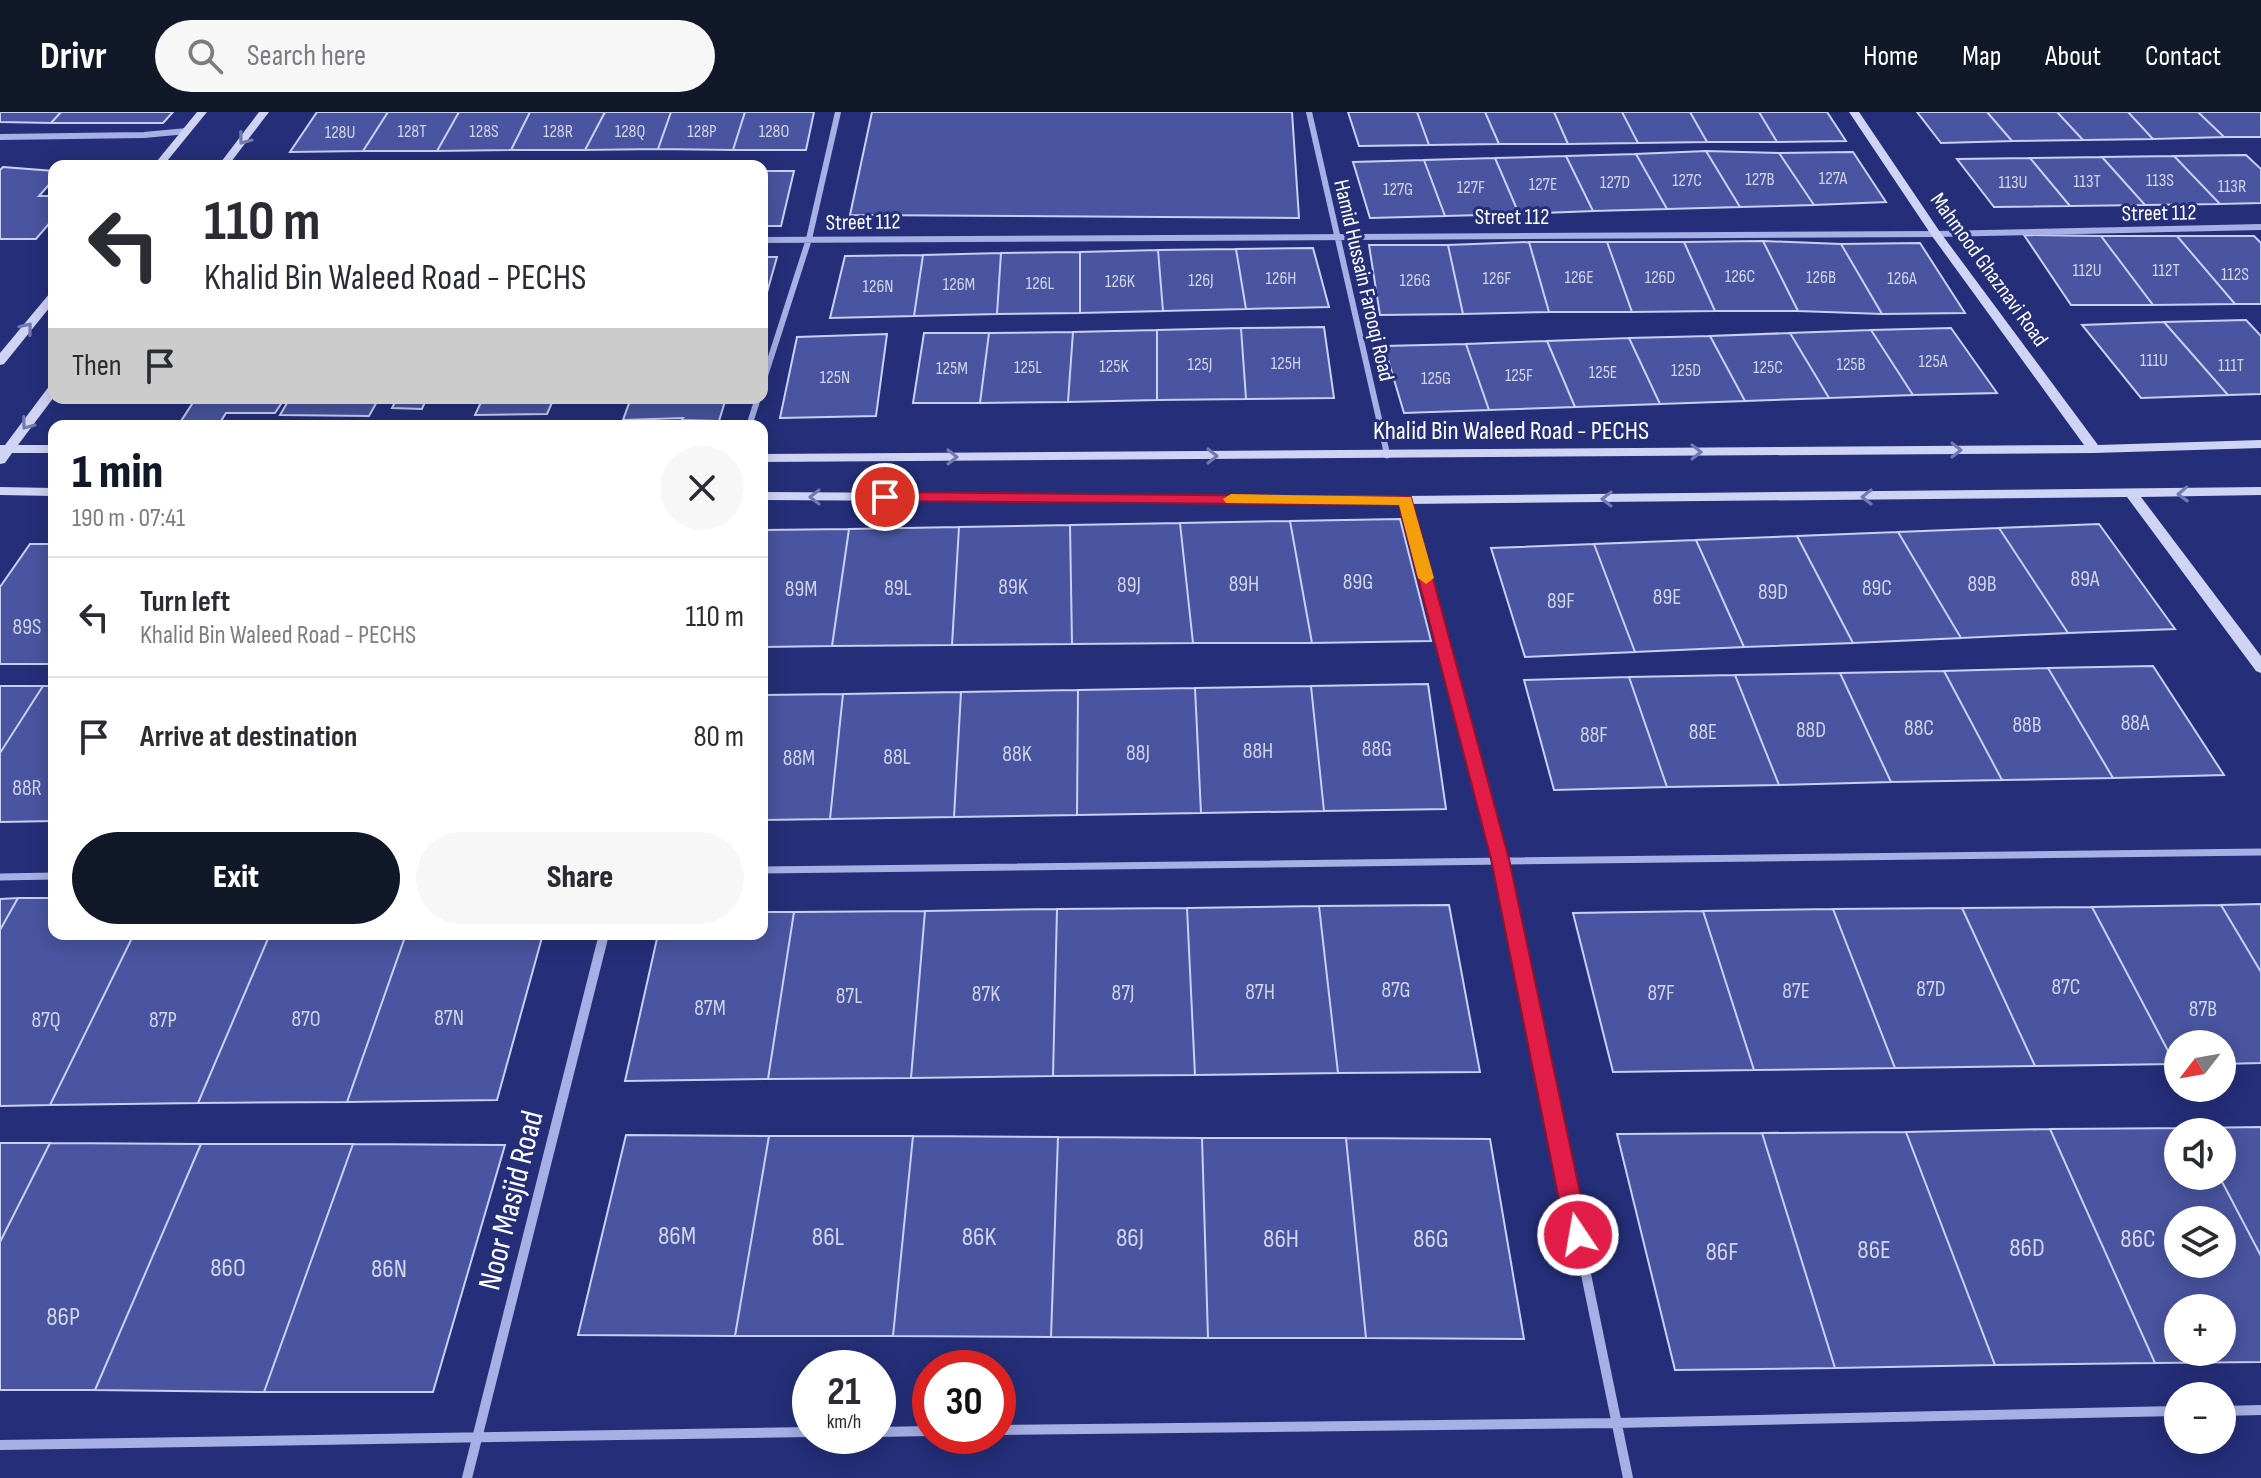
<!DOCTYPE html>
<html lang="en">
<head>
<meta charset="utf-8">
<style>
	:root { --surface:#fff; --page:#f7f7f7; --text:#2b2b33; --muted:#7c7c81; --line:#e1e1e2; --accent:#111827 }
	body { margin:0; font-family:"Sofia Sans Condensed",sans-serif; background:var(--page); color:var(--text); height:100vh; display:flex; flex-direction:column; font-size:30px; white-space:nowrap }
	* { box-sizing:border-box; margin:0 }
	p { font-size:26px; color:var(--muted) }
	.icon { flex:none; width:44px; height:44px; fill:none; stroke:currentColor; stroke-width:2; stroke-linecap:round; stroke-linejoin:round }
	.map { position:relative; flex:1; overflow:hidden }
	.details { position:absolute; left:48px; top:308px; width:720px; height:520px; display:flex; flex-direction:column; background:var(--surface); border-radius:16px; box-shadow:0 4px 20px #0003 }
	.details>* { flex:none }
	.hud { position:absolute; left:48px; top:48px; width:720px; height:244px; border-radius:16px; box-shadow:0 4px 20px #0003; background:#fff; color:var(--text); overflow:hidden }
	.needle { width:52px; rotate:239deg }
	.tools { position:absolute; left:2164px; top:918px; display:grid; gap:16px }
	.tools a { display:grid; place-items:center; width:72px; height:72px; border-radius:50%; background:var(--surface); box-shadow:0 4px 20px #0003; font-size:40px }
	.speed { position:absolute; left:792px; top:1238px; display:flex; gap:16px; font-size:40px; font-weight:700; text-align:center }
	.speed>* { display:grid; place-content:center; width:104px; height:104px; border-radius:50%; background:var(--surface); box-shadow:0 4px 20px #0003; line-height:1 }
	.speed small { font-size:20px; font-weight:400 }
	.speed .limit { border:12px solid #d22; background:#fff; color:#111 }
	.pin { position:absolute; display:grid; place-items:center; width:68px; height:68px; color:#fff; margin:-34px; border:4px solid #fff; border-radius:50%; box-shadow:0 2px 8px #0007 }
	.me { position:absolute; width:88px; margin:-44px; rotate:348deg; stroke-linejoin:round; filter:drop-shadow(0 0 6px #0008) }
	.turn { display:flex; align-items:center; gap:28px; height:168px; padding:0 24px; font-size:36px }
	.turn .icon { width:104px; height:104px; stroke-width:2.5 }
	.turn b { display:block; font-size:56px; line-height:68px }
	.then { display:flex; align-items:center; height:76px; padding:0 24px; background:#0003; gap:16px; font-size:30px }
	.round { display:grid; place-items:center; flex:none; width:84px; height:84px; border-radius:42px; background:var(--page) }
	.summary { display:flex; align-items:center; justify-content:space-between; height:136px; padding:0 24px }
	h1 { font-size:48px; font-weight:800; line-height:60px; color:var(--accent) }
	.button { display:flex; gap:16px; margin-top:auto; padding:16px 24px }
	.button a { flex:1; height:92px; border-radius:48px; background:var(--accent); color:#fff; font-size:32px; font-weight:800; line-height:92px; text-align:center }
	.button a+a { background:var(--page); color:var(--text) }
	ul { padding:0; list-style:none }
	li { display:flex; align-items:center; gap:24px; height:120px; padding:0 24px; border-top:2px solid var(--line) }
	li div { flex:1 }
	li b { display:block; font-size:30px }
	li em { font-style:normal }
	header { display:flex; align-items:center; gap:48px; box-sizing:border-box; height:112px; padding:0 40px; background:var(--accent); color:#fff }
	header strong { font-size:38px }
	nav { display:flex; gap:44px; margin-inline-start:auto; font-size:28px }
	.search { width:560px; height:72px; background:var(--page); display:flex; align-items:center; gap:20px; box-sizing:border-box; padding:0 28px; border-radius:44px; color:var(--muted); font-size:30px }
	.map>svg:first-child { display:block }
	.building { fill:#4955a0; stroke:#cad0f3; stroke-width:2; fill-rule:evenodd }
	.lines { fill:none; stroke-linecap:round; stroke-linejoin:round }
	.street-far2 { stroke:#a7b0e4; stroke-width:6 }
	.street-far1 { stroke:#a7b0e4; stroke-width:7 }
	.street { stroke:#a7b0e4; stroke-width:10 }
	.secondary { fill:#d0d4f4; fill-rule:evenodd }
	.oneway { stroke:#7279b0 }
	.route { fill:#e11d48; stroke:#92132f; stroke-width:2 }
	.slow { fill:#f59e0b }
	.labels { text-anchor:middle; stroke-width:6; stroke-linejoin:round; paint-order:stroke }
	.far-number-label { font-size:18px; fill:#d2d4e7 }
	.far-street-label { font-size:22px; fill:#fff; stroke:#252f79 }
	.number-label { font-size:22px; fill:#d2d4e7 }
	.street-label { font-size:26px; fill:#fff; stroke:#252f79 }
	.near-number-label { font-size:26px; fill:#d2d4e7 }
	.near-street-label { font-size:32px; fill:#fff; stroke:#252f79 }
</style>
</head>
<body>
<header>
<strong>Drivr</strong>
<div class="search"><svg class="icon" aria-label="search" viewBox="0 0 24 24"><circle cx="10" cy="10" r="6"/><path d="M15 15l6 6"/></svg>Search here</div>
<nav><a>Home</a><a>Map</a><a>About</a><a>Contact</a></nav>
</header>
<div class="map">
<svg width="2261" height="1366" viewBox="0 0 2261 1366">
	<rect width="100%" height="100%" fill="#252f79"/>
	<path class="building" d="M0 0H61L51 11 0 10Z
		M61 0H173L163 11H51Z
		M317 0H388L363 39 290 40Z
		M388 0H459L437 39H363Z
		M459 0H530L511 38 437 39Z
		M530 0H605L585 38H511Z
		M605 0H671L658 37 585 38Z
		M671 0H745L733 38 658 37Z
		M745 0H814L806 38H733Z
		M872 0H1292L1299 106 850 103Z
		M1348 0H1417L1429 33 1359 34Z
		M1417 0H1485L1499 32 1429 33Z
		M1485 0H1554L1568 32H1499Z
		M1554 0H1622L1638 31 1568 32Z
		M1622 0H1690L1707 30 1638 31Z
		M1690 0H1759L1777 30H1707Z
		M1759 0H1827L1846 29 1777 30Z
		M1917 0H1987L2012 29 1941 31Z
		M1987 0H2057L2083 28 2012 29Z
		M2057 0H2128L2153 27 2083 28Z
		M2128 0H2198L2224 25 2153 27Z
		M2198 0H2261V25H2224Z
		M1706 39 1740 95 1667 97 1636 42Z
		M1706 39 1779 41 1814 93 1740 95Z
		M1853 40 1886 90 1814 93 1779 41Z
		M1636 42 1667 97 1593 99 1566 44Z
		M2246 43 2261 57V91L2220 92 2174 44Z
		M1566 44 1593 99 1519 102 1495 46Z
		M2174 44 2220 92 2145 93 2102 45Z
		M2102 45 2145 93 2070 94 2030 46Z
		M1495 46 1519 102 1445 104 1424 48Z
		M2030 46 2070 94 1994 95 1957 47Z
		M1424 48 1445 104 1370 106 1353 50Z
		M3 55 54 59V67L39 84H54V106L36 127H0V58Z
		M762 59H794L781 114H762Z
		M2024 123 2101 124 2153 193H2071Z
		M2101 124H2177L2235 192 2153 193Z
		M2177 124H2254L2261 131V192H2235Z
		M1763 129 1798 199H1715L1684 130Z
		M1763 129 1841 132 1882 202 1798 199Z
		M1529 130 1549 200 1463 202 1448 133Z
		M1529 130H1607L1632 200H1549Z
		M1607 130H1684L1715 199 1632 200Z
		M1920 131 1965 201 1882 202 1841 132Z
		M1369 133H1448L1463 202 1380 203Z
		M1313 136 1329 195 1246 197 1236 137Z
		M1236 137 1246 197 1163 199 1158 138Z
		M1158 138 1163 199 1080 201V140Z
		M1080 140V201L997 202 1001 141Z
		M1001 141 997 202 914 204 923 143Z
		M923 143 914 204 830 206 845 144Z
		M762 145H777L762 198Z
		M2246 208 2261 224V282L2228 283 2164 210Z
		M2164 210 2228 283 2141 286 2082 213Z
		M1324 215 1334 286 1246 287 1241 216Z
		M1241 216 1246 287 1157 288V218Z
		M1951 216 1997 281 1913 283 1871 218Z
		M1157 218V288L1068 290 1073 220Z
		M1871 218 1913 283 1829 286 1790 221Z
		M1073 220 1068 290 980 291 989 221Z
		M924 221H989L980 291H913Z
		M1790 221 1829 286 1745 289 1710 224Z
		M887 222 876 304 780 306 797 225Z
		M1710 224 1745 289 1660 292 1629 226Z
		M1629 226 1660 292 1575 295 1547 229Z
		M1547 229 1575 295 1489 298 1466 232Z
		M1466 232 1489 298 1404 301 1384 234Z
		M196 286H285L275 301H226L221 309H181Z
		M290 286H379L369 304 280 303Z
		M397 286H461L459 290H425L422 297 392 296Z
		M483 286H554L547 302 475 303Z
		M631 286H726L719 309 682 308 683 306 623 308Z
		M1400 407 1431 529 1312 531 1290 409Z
		M1290 409 1312 531H1193L1180 411Z
		M1180 411 1193 531 1072 532 1070 413Z
		M2099 412 2175 517 2068 521 1999 416Z
		M1070 413 1072 532 952 533 959 415Z
		M959 415 952 533 832 534 849 417Z
		M1999 416 2068 521 1961 526 1898 420Z
		M849 417 832 534 762 535V418Z
		M1898 420 1961 526 1853 531 1797 424Z
		M1797 424 1853 531 1744 535 1696 428Z
		M1696 428 1744 535 1635 540 1594 432Z
		M30 432H54V552H0V475Z
		M1594 432 1635 540 1525 545 1491 436Z
		M2153 554 2224 663 2113 666 2048 556Z
		M2048 556 2113 666 2002 668 1944 559Z
		M1944 559 2002 668 1891 670 1840 561Z
		M1840 561 1891 670 1779 673 1735 563Z
		M1735 563 1779 673 1667 675 1629 565Z
		M1629 565 1667 675 1554 678 1524 568Z
		M1428 572 1446 697 1324 699 1311 574Z
		M0 574H43L0 641Z
		M43 574H54V709L0 710V641Z
		M1311 574 1324 699 1201 701 1195 576Z
		M1195 576 1201 701 1077 703 1078 578Z
		M1078 578 1077 703 954 705 961 580Z
		M961 580 954 705 830 707 843 582Z
		M843 582 830 707 762 708V583Z
		M18 786 0 818V787Z
		M18 786H54V822H134L50 993 0 994V818Z
		M2261 792V860L2221 793Z
		M1449 793 1480 960 1338 961 1319 794Z
		M2221 793 2261 860V951L2222 952V932H2178V952H2175L2092 795Z
		M1319 794 1338 961 1195 963 1187 796Z
		M2092 795 2175 952 2035 954 1962 796Z
		M1187 796 1195 963 1053 964 1057 797Z
		M1962 796 2035 954 1895 956 1833 797Z
		M1057 797 1053 964 911 966 925 799Z
		M1833 797 1895 956 1754 958 1703 799Z
		M925 799 911 966 768 967 794 800Z
		M1703 799 1754 958 1613 960 1573 801Z
		M762 800H794L768 967 625 969 658 822H762Z
		M134 822H270L198 991 50 993Z
		M270 822H406L347 990 198 991Z
		M406 822H543L497 988 347 990Z
		M2261 1015V1144L2219 1064H2222V1020H2196L2194 1016Z
		M2194 1016 2196 1020H2178V1064H2219L2261 1144V1250L2155 1251 2050 1017ZM2178 1108H2222V1152H2178ZM2178 1196H2222V1240H2178Z
		M2050 1017 2155 1251 1995 1253 1906 1020Z
		M1906 1020 1995 1253 1835 1256 1762 1021Z
		M1762 1021 1835 1256 1675 1258 1617 1022Z
		M626 1023 769 1024 735 1224 578 1223Z
		M769 1024H913L893 1224H735Z
		M913 1024 1058 1025 1051 1225 893 1224Z
		M1058 1025 1202 1026 1208 1226 1051 1225Z
		M1202 1026H1346L1366 1226H1208Z
		M1346 1026 1490 1027 1524 1227 1366 1226Z
		M0 1031H50L0 1130Z
		M50 1031 201 1032 95 1278H0V1130Z
		M201 1032H353L264 1280 95 1278Z
		M353 1032 505 1033 433 1280H264Z"/>
	<g class="lines">
		<path class="street-far2" d="M1309 0 1387 342
			M0 25 144 23 187 19
			M762 128 1936 122 2261 115
			M762 273 809 127 838 0
			M749 314 758 286"/>
		<path class="street-far1" d="M1386 340 1387 343
			M1405 388 1508 786
			M762 758 2261 740
			M0 765 54 764"/>
		<path class="street" d="M1508 784 1628 1366
			M2222 1299 2261 1298
			M998 1318 1616 1311 2178 1299
			M878 1320 930 1319
			M0 1333 810 1320
			M467 1366 604 822"/>
		<path class="secondary" d="M197 0H207L163 54H153Z
			M259 0H269L228 54H218Z
			M1849 0H1859L1940 120 2098 333 2261 328V336L2094 341 762 350V342L2084 333 1932 124Z
			M54 180V190L4 252 0 253V241L50 181Z
			M54 272V285L18 333H54V341H12L5 351 0 352V333H5L50 273Z
			M0 375 54 376V384L0 383Z
			M2261 375V383L2141 385 2261 544V561L2256 559 2127 385 1405 392 762 388V380L1405 384Z"/>
	</g>
	<defs><path id="oneway-chevron" d="M-2-3.5L2.5 0L-2 3.5" fill="none" stroke-width="1.6" stroke-linecap="round" stroke-linejoin="round" transform="scale(2)"/></defs>
	<g class="oneway">
		<use href="#oneway-chevron" transform="translate(244 27) rotate(127)"/>
		<use href="#oneway-chevron" transform="translate(27 216) rotate(-51)"/>
		<use href="#oneway-chevron" transform="translate(27 312) rotate(127)"/>
		<use href="#oneway-chevron" transform="translate(1956 338)"/>
		<use href="#oneway-chevron" transform="translate(1696 340)"/>
		<use href="#oneway-chevron" transform="translate(1212 344)"/>
		<use href="#oneway-chevron" transform="translate(952 345)"/>
		<use href="#oneway-chevron" transform="translate(2183 382) rotate(178)"/>
		<use href="#oneway-chevron" transform="translate(815 385) rotate(-180)"/>
		<use href="#oneway-chevron" transform="translate(1867 385) rotate(180)"/>
		<use href="#oneway-chevron" transform="translate(1607 387) rotate(180)"/>
	</g>
	<path class="route" d="M885 380 1411 385 1509 747 1589 1123 1586 1131 1578 1134 1570 1131 1566 1123 1491 747 1399 393 879 389V381Z"/>
	<path class="slow" d="M1231 382 1411 385 1434 466 1426 472 1418 466 1399 393 1226 391 1223 387Z"/>
	<g class="labels">
		<g class="far-number-label">
			<text x="412" y="25">128T</text>
			<text x="484" y="25">128S</text>
			<text x="558" y="25">128R</text>
			<text x="630" y="25">128Q</text>
			<text x="702" y="25">128P</text>
			<text x="774" y="25">128O</text>
			<text x="340" y="26">128U</text>
			<text x="1833" y="72">127A</text>
			<text x="1760" y="73">127B</text>
			<text x="1687" y="74">127C</text>
			<text x="2160" y="74">113S</text>
			<text x="2087" y="75">113T</text>
			<text x="1615" y="76">127D</text>
			<text x="2013" y="76">113U</text>
			<text x="1543" y="78">127E</text>
			<text x="2232" y="80">113R</text>
			<text x="1471" y="81">127F</text>
			<text x="1398" y="83">127G</text>
			<text x="2087" y="164">112U</text>
			<text x="2166" y="164">112T</text>
			<text x="2235" y="168">112S</text>
			<text x="1740" y="170">126C</text>
			<text x="1579" y="171">126E</text>
			<text x="1660" y="171">126D</text>
			<text x="1821" y="171">126B</text>
			<text x="1281" y="172">126H</text>
			<text x="1497" y="172">126F</text>
			<text x="1902" y="172">126A</text>
			<text x="1201" y="174">126J</text>
			<text x="1415" y="174">126G</text>
			<text x="1120" y="175">126K</text>
			<text x="1040" y="177">126L</text>
			<text x="959" y="178">126M</text>
			<text x="878" y="180">126N</text>
			<text x="2154" y="254">111U</text>
			<text x="1933" y="255">125A</text>
			<text x="1286" y="257">125H</text>
			<text x="1200" y="258">125J</text>
			<text x="1851" y="258">125B</text>
			<text x="2231" y="259">111T</text>
			<text x="1114" y="260">125K</text>
			<text x="1028" y="261">125L</text>
			<text x="1768" y="261">125C</text>
			<text x="952" y="262">125M</text>
			<text x="1686" y="264">125D</text>
			<text x="1603" y="266">125E</text>
			<text x="1519" y="269">125F</text>
			<text x="835" y="271">125N</text>
			<text x="1436" y="272">125G</text>
		</g>
		<g class="far-street-label">
			<text transform="translate(2159 100) rotate(-1)" y="8">Street 112</text>
			<text x="1512" y="112">Street 112</text>
			<text transform="translate(863 109) rotate(-1)" y="8">Street 112</text>
			<text transform="translate(1990 157) rotate(54)" y="8">Mahmood Ghaznavi Road</text>
			<text transform="translate(1365 168) rotate(77)" y="8">Hamid Hussain Farooqi Road</text>
		</g>
		<g class="number-label">
			<text x="2085" y="474">89A</text>
			<text x="1358" y="477">89G</text>
			<text x="1244" y="479">89H</text>
			<text x="1982" y="479">89B</text>
			<text x="1129" y="480">89J</text>
			<text x="1013" y="482">89K</text>
			<text x="898" y="483">89L</text>
			<text x="1877" y="483">89C</text>
			<text x="801" y="484">89M</text>
			<text x="1773" y="487">89D</text>
			<text x="1667" y="492">89E</text>
			<text x="1561" y="496">89F</text>
			<text x="27" y="522">89S</text>
			<text x="2135" y="618">88A</text>
			<text x="2027" y="620">88B</text>
			<text x="1919" y="623">88C</text>
			<text x="1811" y="625">88D</text>
			<text x="1703" y="627">88E</text>
			<text x="1594" y="630">88F</text>
			<text x="1377" y="644">88G</text>
			<text x="1258" y="646">88H</text>
			<text x="1138" y="648">88J</text>
			<text x="1017" y="649">88K</text>
			<text x="897" y="652">88L</text>
			<text x="799" y="653">88M</text>
			<text x="27" y="683">88R</text>
			<text x="2066" y="882">87C</text>
			<text x="1931" y="884">87D</text>
			<text x="1396" y="885">87G</text>
			<text x="1796" y="886">87E</text>
			<text x="1260" y="887">87H</text>
			<text x="1123" y="888">87J</text>
			<text x="1661" y="888">87F</text>
			<text x="986" y="889">87K</text>
			<text x="849" y="891">87L</text>
			<text x="710" y="903">87M</text>
			<text x="2203" y="904">87B</text>
			<text x="449" y="913">87N</text>
			<text x="306" y="914">87O</text>
			<text x="46" y="915">87Q</text>
			<text x="163" y="915">87P</text>
		</g>
		<g class="street-label">
			<text x="1511" y="327">Khalid Bin Waleed Road - PECHS</text>
		</g>
		<g class="near-number-label">
			<text x="677" y="1132">86M</text>
			<text x="828" y="1133">86L</text>
			<text x="979" y="1133">86K</text>
			<text x="1130" y="1134">86J</text>
			<text x="1281" y="1135">86H</text>
			<text x="1431" y="1135">86G</text>
			<text x="2138" y="1135">86C</text>
			<text x="2027" y="1144">86D</text>
			<text x="1874" y="1146">86E</text>
			<text x="1722" y="1148">86F</text>
			<text x="228" y="1164">86O</text>
			<text x="389" y="1165">86N</text>
			<text x="63" y="1213">86P</text>
		</g>
		<g class="near-street-label">
			<text transform="translate(510 1088) rotate(-76)" y="11">Noor Masjid Road</text>
		</g>
	</g>
</svg>
<div class="tools">
<a><svg class="needle" viewBox="-14 -14 28 28"><path d="M0-13l5 13h-10z" fill="#e53935"/><path d="M0 13l5-13h-10z" fill="#7c7c81"/></svg></a>
<a><svg class="icon" aria-label="sound" viewBox="0 0 24 24"><path d="M4 9h4l5-4v14l-5-4H4zM17 9q2 3 0 6"/></svg></a>
<a><svg class="icon" aria-label="layers" viewBox="0 0 24 24"><path d="M12 4l9 5-9 5-9-5zM3 14l9 5 9-5"/></svg></a>
<a>+</a>
<a>−</a>
</div>
<div class="speed"><div>21<small>km/h</small></div><div class="limit">30</div></div>
<div class="pin" style="left:885px;top:385px;background:#d93025"><svg class="icon" aria-label="arrive" viewBox="0 0 24 24"><path d="M6 21V4h12l-3 4 3 4H6"/></svg></div>
<svg class="me" style="left:1578px;top:1123px" viewBox="-20 -20 40 40"><circle r="17" fill="#e11d48" stroke="#fff" stroke-width="3"/><path d="M0-11L8 9 0 5-8 9z" fill="#fff"/></svg>
<div class="hud">
<div class="turn"><svg class="icon" aria-label="left" viewBox="0 0 24 24"><path d="M17 20v-9H6M10 6l-5 5 5 5"/></svg><div><b>110 m</b>Khalid Bin Waleed Road - PECHS</div></div>
<div class="then">Then<svg class="icon" aria-label="arrive" viewBox="0 0 24 24"><path d="M6 21V4h12l-3 4 3 4H6"/></svg></div>
</div>
<section class="details">
<div class="summary"><div><h1>1 min</h1><p>190 m · 07:41</p></div><a class="round"><svg class="icon" aria-label="close" viewBox="0 0 24 24"><path d="M6 6l12 12M18 6L6 18"/></svg></a></div>
<ul>
<li><svg class="icon" aria-label="left" viewBox="0 0 24 24"><path d="M17 20v-9H6M10 6l-5 5 5 5"/></svg><div><b>Turn left</b><p>Khalid Bin Waleed Road - PECHS</p></div><em>110 m</em></li>
<li><svg class="icon" aria-label="arrive" viewBox="0 0 24 24"><path d="M6 21V4h12l-3 4 3 4H6"/></svg><div><b>Arrive at destination</b></div><em>80 m</em></li>
</ul>
<div class="button"><a>Exit</a><a>Share</a></div>
</section>
</div>
</body>
</html>
